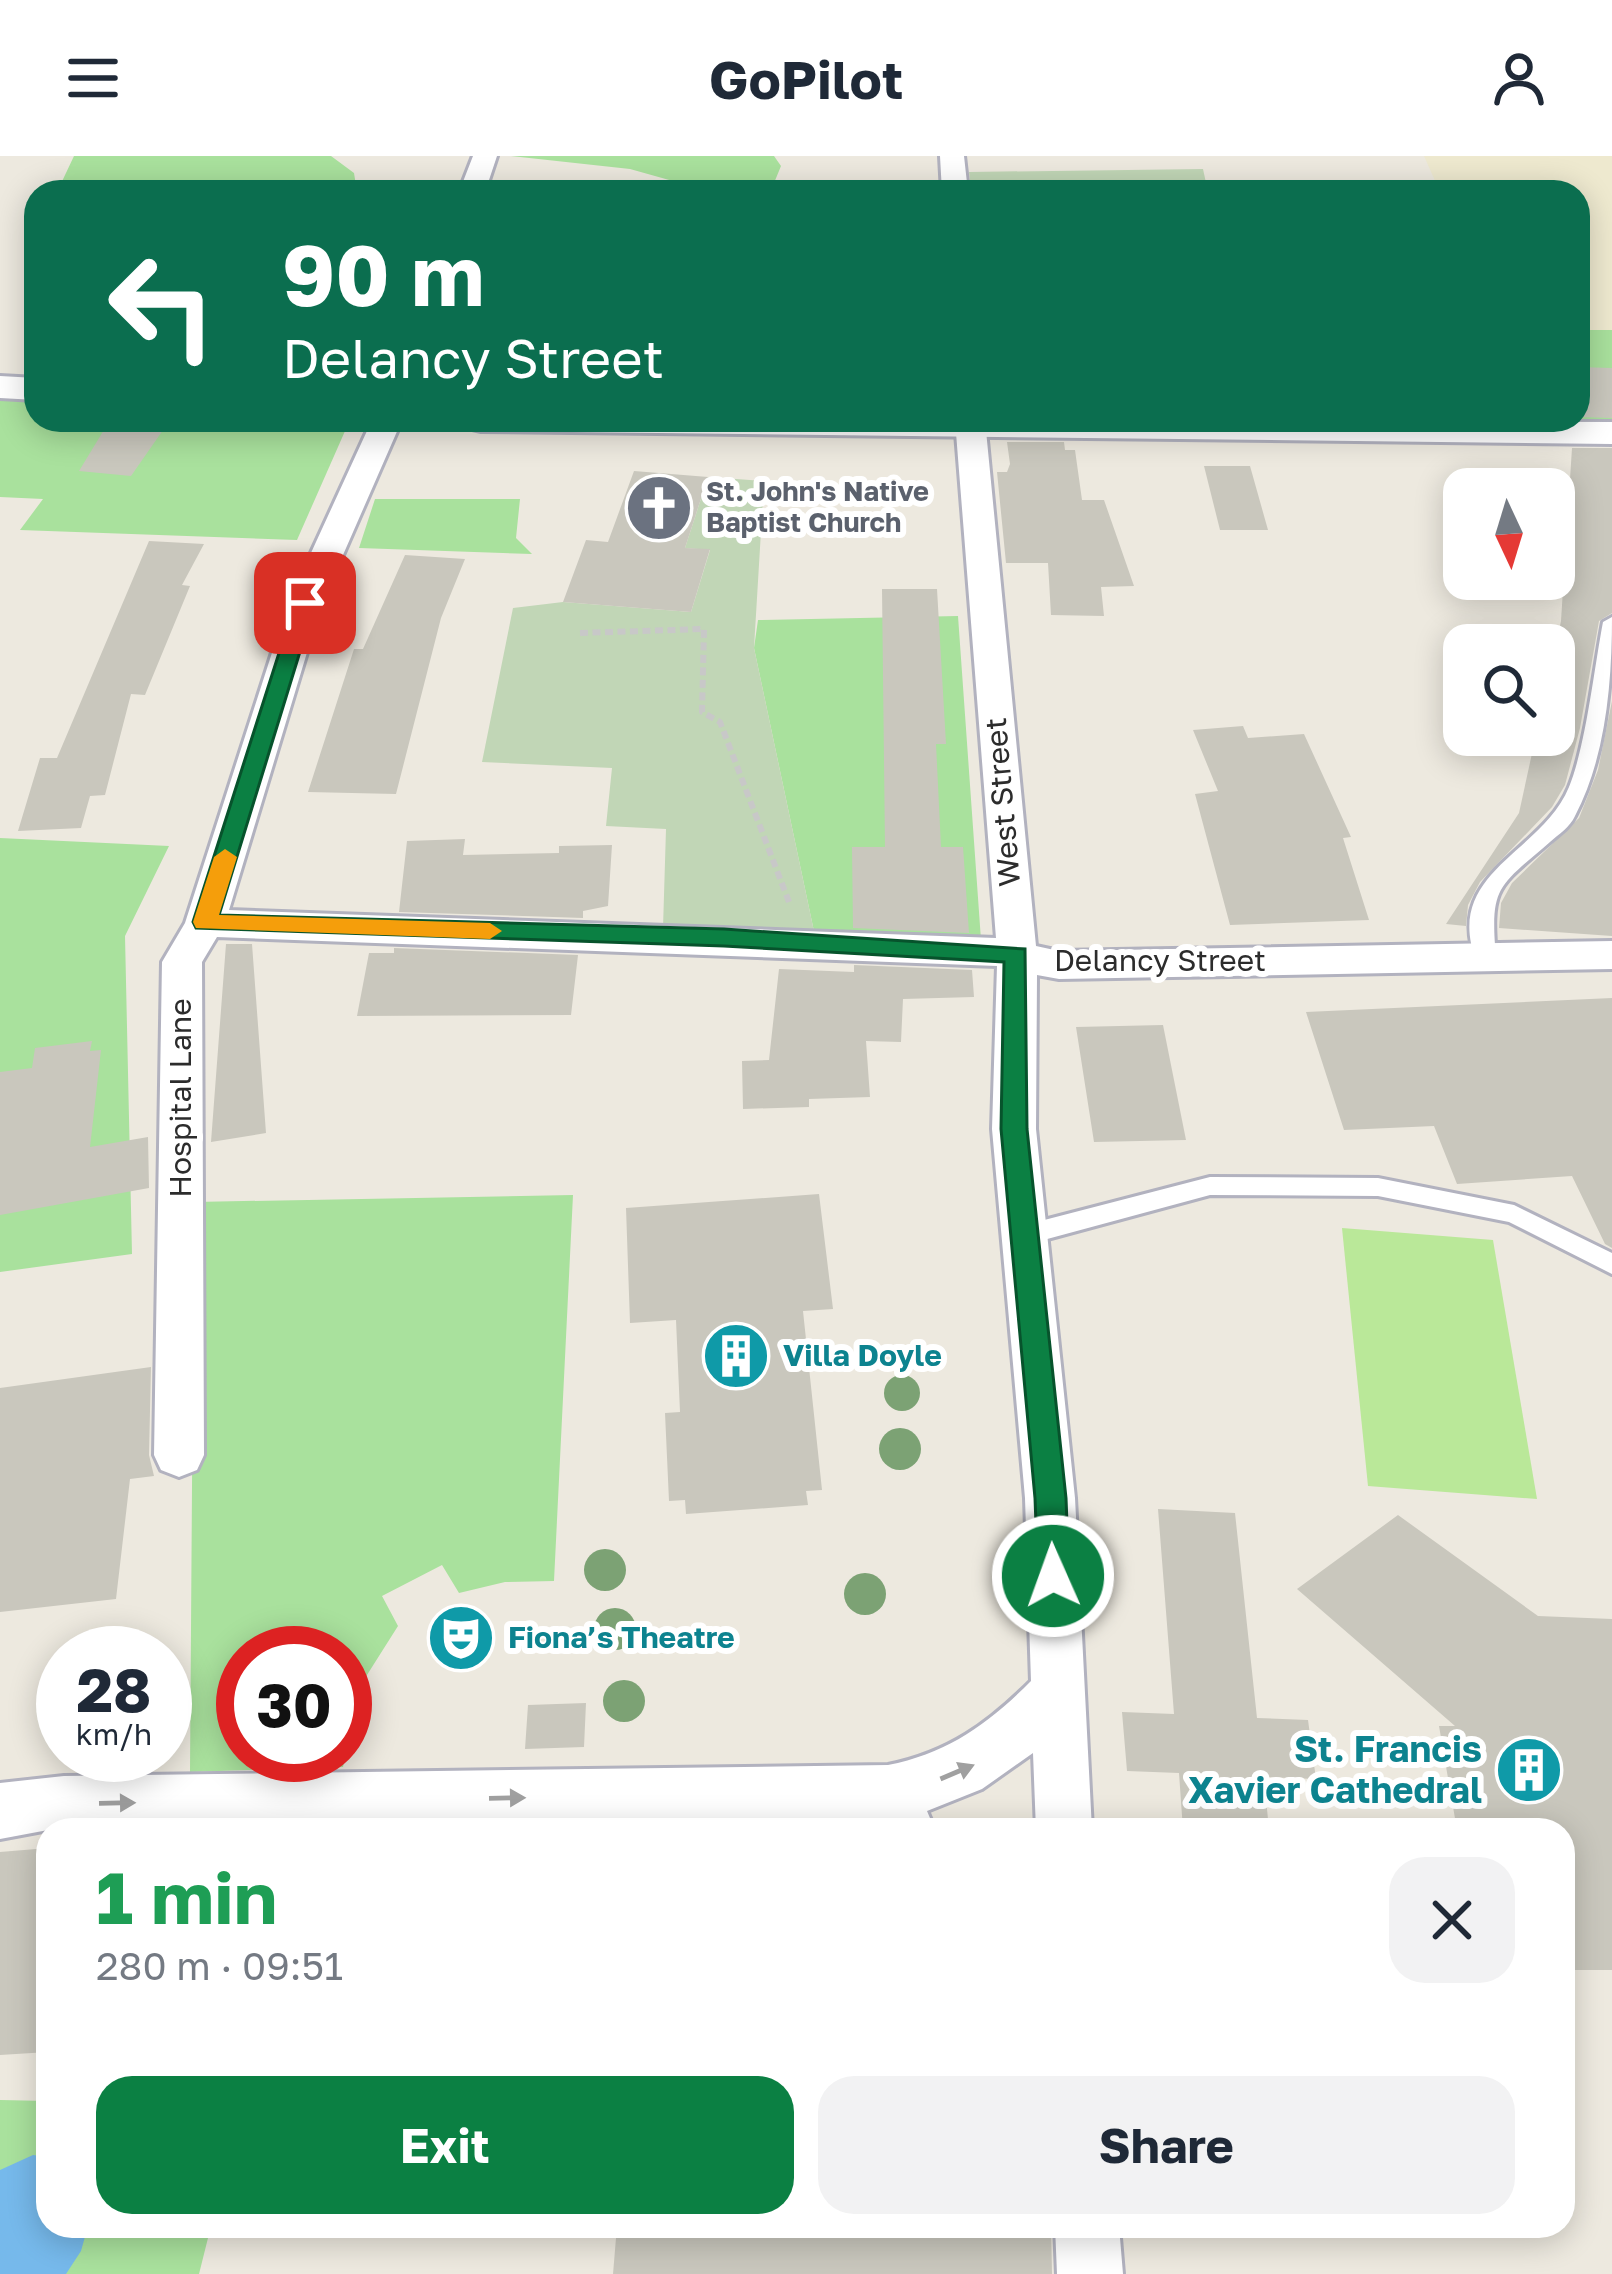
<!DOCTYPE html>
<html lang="en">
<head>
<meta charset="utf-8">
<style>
	:root { --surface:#fff; --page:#f2f2f3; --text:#1f2937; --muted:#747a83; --accent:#0b8043 }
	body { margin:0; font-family:"Golos Text",sans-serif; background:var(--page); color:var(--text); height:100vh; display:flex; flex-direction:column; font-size:45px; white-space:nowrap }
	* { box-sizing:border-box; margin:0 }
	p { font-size:39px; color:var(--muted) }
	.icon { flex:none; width:66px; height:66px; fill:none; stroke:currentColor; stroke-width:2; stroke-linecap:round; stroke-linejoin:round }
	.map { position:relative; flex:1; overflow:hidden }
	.details { position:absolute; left:36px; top:1662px; width:1539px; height:420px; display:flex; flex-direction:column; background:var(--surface); border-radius:36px; box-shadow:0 6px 30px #0003 }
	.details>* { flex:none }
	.guide { position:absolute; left:24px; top:24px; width:1566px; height:252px; border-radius:36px; box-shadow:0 6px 30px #0003; background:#0b6e4f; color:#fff; overflow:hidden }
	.needle { width:78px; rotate:176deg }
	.tools { position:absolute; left:1443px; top:312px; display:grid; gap:24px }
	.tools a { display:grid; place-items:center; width:132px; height:132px; border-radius:24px; background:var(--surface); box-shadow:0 6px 30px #0003; font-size:60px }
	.speed { position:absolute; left:36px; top:1470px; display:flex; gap:24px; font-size:60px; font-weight:700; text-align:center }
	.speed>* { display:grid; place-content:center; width:156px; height:156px; border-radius:50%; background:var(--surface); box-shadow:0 6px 30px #0003; line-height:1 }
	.speed small { font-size:30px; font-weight:400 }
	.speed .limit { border:18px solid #d22; background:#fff; color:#111 }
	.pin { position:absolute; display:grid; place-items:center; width:102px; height:102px; color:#fff; margin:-51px; border-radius:24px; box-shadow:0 6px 18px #0006 }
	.me { position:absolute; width:132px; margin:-66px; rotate:358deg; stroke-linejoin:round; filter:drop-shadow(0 0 9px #0008) }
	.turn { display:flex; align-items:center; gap:42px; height:252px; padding:0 60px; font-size:54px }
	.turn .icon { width:156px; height:156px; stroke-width:2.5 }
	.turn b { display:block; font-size:84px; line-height:102px }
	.round { display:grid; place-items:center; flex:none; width:126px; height:126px; border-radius:36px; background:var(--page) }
	.headline { display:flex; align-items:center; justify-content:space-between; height:204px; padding:0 60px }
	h1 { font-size:72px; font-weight:700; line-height:90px; color:#1e9e55 }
	.action { display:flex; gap:24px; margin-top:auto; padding:24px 60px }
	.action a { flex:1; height:138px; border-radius:36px; background:var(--accent); color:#fff; font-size:48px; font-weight:700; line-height:138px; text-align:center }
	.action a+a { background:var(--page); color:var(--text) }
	header { display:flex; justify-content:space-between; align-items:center; height:156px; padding:0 60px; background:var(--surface); font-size:54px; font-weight:700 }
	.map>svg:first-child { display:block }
	.education { fill:#eee9cf }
	.green { fill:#a9e19d; fill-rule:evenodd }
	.cemetery { fill:#c1d6b6 }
	.pitch { fill:#bae899 }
	.water { fill:#76b9eb }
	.building { fill:#c9c7bd }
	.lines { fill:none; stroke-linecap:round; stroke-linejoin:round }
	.service-casing { stroke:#b2b2bf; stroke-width:6 }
	.minor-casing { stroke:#b2b2bf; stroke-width:6 }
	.tertiary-casing { stroke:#b2b2bf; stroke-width:6 }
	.path { stroke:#c8c8c8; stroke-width:6; stroke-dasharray:8 4.5; stroke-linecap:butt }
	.service { fill:#fff; fill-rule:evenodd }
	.minor { fill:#fff; fill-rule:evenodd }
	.tertiary { fill:#fff; fill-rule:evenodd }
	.tree { fill:#7ca274 }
	.oneway { fill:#a0a0a0 }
	.route { fill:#0b8043; stroke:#07532c; stroke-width:3 }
	.slow { fill:#f59e0b }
	.labels { text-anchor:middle; stroke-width:12; stroke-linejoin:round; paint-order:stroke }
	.far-worship-label { font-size:27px; font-weight:bold; fill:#5b616d; stroke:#fff; text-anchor:start }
	.street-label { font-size:30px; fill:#2c2c2c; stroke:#fff }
	.culture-label { font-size:30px; font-weight:bold; fill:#0d838f; stroke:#fff; text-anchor:start }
	.near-culture-label { font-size:36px; font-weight:bold; fill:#0d838f; stroke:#fff; text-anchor:end }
</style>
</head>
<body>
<header><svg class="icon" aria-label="menu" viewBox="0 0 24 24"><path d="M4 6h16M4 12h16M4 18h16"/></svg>GoPilot<svg class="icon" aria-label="person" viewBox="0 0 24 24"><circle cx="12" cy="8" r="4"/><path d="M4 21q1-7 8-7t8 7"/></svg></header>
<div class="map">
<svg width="1612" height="2118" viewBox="0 0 1612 2118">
	<rect width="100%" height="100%" fill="#ede9df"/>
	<path class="education" d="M1424 0H1612V174H1578V36H1440Z"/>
	<path class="green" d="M74 0H331L354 17 357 36H57Z
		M511 0H774L781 10 774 27 712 36 630 13Z
		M1578 174H1612V264H1578Z
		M0 241 36 244V264L349 266 297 384 20 374 43 343 0 341Z
		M375 343H520L516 382 532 398 359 392Z
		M958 460 981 784 815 780 754 492 758 464Z
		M0 682 169 690 125 780 132 1098 0 1116Z
		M573 1039 554 1425 505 1426 459 1437 442 1409 382 1440 398 1470 360 1530 343 1611 190 1616 194 1046ZM243 1497H345V1599H243Z
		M0 1944 48 1945V2070H211L199 2118H0Z"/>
	<path class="cemetery" d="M1203 13 1208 36H971L969 16Z
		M708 321 764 325 754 492 815 780 663 772 666 673 606 670 612 612 482 606 513 452 563 446 691 456 710 394 685 392Z"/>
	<path class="pitch" d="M1342 1072 1493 1084 1537 1343 1368 1330Z"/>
	<path class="water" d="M33 1999 48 2001V2070H88L81 2095 66 2118H0V2014Z"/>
	<path class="building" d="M1578 211 1612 212V262L1578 261Z
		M110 264H170L131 320 79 315Z
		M1007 286H1064L1065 294H1075L1082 344H1104L1134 430 1101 431 1104 460 1051 459 1048 407H1006L997 316H1007L1010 308Z
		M1572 292H1612V457L1599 465 1580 572 1565 629 1552 651 1480 726 1468 749 1466 770 1446 768 1519 657 1536 579H1554V499L1561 465Z
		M1204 310H1250L1268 374H1220Z
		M634 315 708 321 685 392 710 393 691 456 563 446 586 384 608 386Z
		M149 385 204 388 182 429 190 430 145 539 131 538 105 639 90 640 81 672 18 675 40 602H57Z
		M405 399 465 403 441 462 396 638 308 636 354 493H363Z
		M882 433H937L946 588H936L941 691H963L969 777 853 772 852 691H885Z
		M1612 545V780L1499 772 1501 747 1512 727 1579 662 1598 614Z
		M1243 570 1248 582 1304 578 1351 681 1343 682 1369 764 1230 769 1195 638 1218 635 1193 574Z
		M465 683 463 699 559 697V690L612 689 608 750 583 755V762L399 756 407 685Z
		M226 788H252L266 977 211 986Z
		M394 792 578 799 571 859 357 860 369 797H394Z
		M854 809 972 814 974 841 903 843 901 886 866 885 870 941 809 943V951L743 953 742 905 769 904 779 813 854 816Z
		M1612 842V1092L1605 1088 1572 1020 1457 1028 1434 970 1344 974 1306 856Z
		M1163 869 1186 984 1094 986 1076 871Z
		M92 885 90 895 101 894 90 991 148 981 149 1032 0 1059V916L32 912 35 892Z
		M819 1038 833 1153 803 1155 822 1334 806 1335 808 1349 686 1358 685 1344 669 1345 665 1257 680 1256 676 1164 630 1167 626 1052Z
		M151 1211 149 1299 154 1320 130 1323 116 1443 0 1456V1232Z
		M1158 1353 1235 1357 1257 1562 1308 1564 1316 1623 1264 1621 1269 1674H1183L1179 1617 1127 1615 1122 1556 1174 1558Z
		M1398 1359 1538 1460 1612 1463V1814H1563V1674H1457L1439 1570H1455L1297 1433Z
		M586 1547 584 1591 525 1593 528 1549Z
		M48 1692V1896L0 1899V1696Z
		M617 2070H1051L1052 2118H613Z"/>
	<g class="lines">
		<g class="service-casing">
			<path id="service" d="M1612 461C1612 526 1606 601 1575 660 1570 671 1559 678 1550 686 1497 732 1490 730 1496 802L1493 807H1477C1441 716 1542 698 1569 631 1586 589 1594 513 1603 466Z
				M1210 1021 1378 1022 1514 1049 1612 1097V1118L1509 1066 1378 1040 1210 1039 1025 1089 1016 1086 1013 1079 1016 1072 1025 1069Z"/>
		</g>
		<g class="minor-casing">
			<path id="minor" d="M473 0H497L485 36H459Z
				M940 0H964L968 36H942Z
				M372 264H402L322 447 229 754 996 782 955 264H985L1036 790 1059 795 1612 785V813L1059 823 1037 819 1036 973 1075 1342 1092 1674H1036L1033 1597 982 1633 927 1655 935 1674H851L836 1665 48 1674 0 1683V1627L64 1620 888 1609C948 1597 988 1568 1031 1525L1025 1342 992 973 997 810 217 781 202 806 204 1299 197 1314 179 1321 161 1314 154 1299 162 806 185 767 288 447Z
				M1055 2070H1119L1123 2118H1057Z"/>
		</g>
		<g class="tertiary-casing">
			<path id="tertiary" d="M0 220 36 222V244L0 242Z
				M462 264 1612 266V288L481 275 468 272Z"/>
		</g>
		<path class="path" d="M580 477 704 473 702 556 720 566 789 746"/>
		<use href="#service" class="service"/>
		<use href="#minor" class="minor"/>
		<use href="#tertiary" class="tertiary"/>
	</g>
	<g class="tree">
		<circle cx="902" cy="1237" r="18"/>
		<circle cx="900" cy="1293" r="21"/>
		<circle cx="605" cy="1414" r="21"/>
		<circle cx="865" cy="1438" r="21"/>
		<circle cx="615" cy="1473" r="21"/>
		<circle cx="624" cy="1545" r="21"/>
	</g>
	<defs><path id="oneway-solid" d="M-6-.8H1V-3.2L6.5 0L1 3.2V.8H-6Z" transform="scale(3)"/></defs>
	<g class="oneway">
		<use href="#oneway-solid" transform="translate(957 1616) rotate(-23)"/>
		<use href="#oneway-solid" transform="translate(507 1642) rotate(-1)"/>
		<use href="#oneway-solid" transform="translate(117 1647) rotate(-1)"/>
	</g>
	<path class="route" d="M305 441 315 447 219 759 724 773 1025 793 1027 973 1066 1342 1069 1420 1064 1430 1053 1434 1042 1430 1038 1420 1035 1342 1001 973 1004 806 724 790 196 772 193 766 295 447Z"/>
	<path class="slow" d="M225 693 237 701 219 759 490 767 502 775 490 783 196 772 193 766 214 701Z"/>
	<defs>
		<g id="church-disc" transform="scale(3.45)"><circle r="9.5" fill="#6b7280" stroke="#fff"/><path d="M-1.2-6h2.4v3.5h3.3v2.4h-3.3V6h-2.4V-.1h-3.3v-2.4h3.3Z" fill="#fff"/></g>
		<g id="building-disc" transform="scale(3.45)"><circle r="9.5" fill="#0f9aa8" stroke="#fff"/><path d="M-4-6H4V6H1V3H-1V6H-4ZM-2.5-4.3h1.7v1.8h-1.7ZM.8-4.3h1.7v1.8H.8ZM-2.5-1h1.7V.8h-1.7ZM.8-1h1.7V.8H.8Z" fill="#fff"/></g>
		<g id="theatre-disc" transform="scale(3.45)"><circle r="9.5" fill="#0f9aa8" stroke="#fff"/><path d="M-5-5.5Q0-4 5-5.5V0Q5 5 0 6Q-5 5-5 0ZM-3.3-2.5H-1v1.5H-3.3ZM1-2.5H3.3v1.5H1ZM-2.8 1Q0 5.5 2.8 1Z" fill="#fff"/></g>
	</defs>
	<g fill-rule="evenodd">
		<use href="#church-disc" x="659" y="352"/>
		<use href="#building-disc" x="736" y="1200"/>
		<use href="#theatre-disc" x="461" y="1482"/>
		<use href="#building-disc" x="1529" y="1614"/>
	</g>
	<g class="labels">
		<g class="far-worship-label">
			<text x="706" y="345">St. John's Native<tspan x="706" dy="31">Baptist Church</tspan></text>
		</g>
		<g class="street-label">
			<text transform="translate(1003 646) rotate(-95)" y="10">West Street</text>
			<text x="1160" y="815">Delancy Street</text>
			<text transform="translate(181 942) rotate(-90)" y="10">Hospital Lane</text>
		</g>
		<g class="culture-label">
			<text x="783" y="1210">Villa Doyle</text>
			<text x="508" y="1492">Fiona’s Theatre</text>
		</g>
		<g class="near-culture-label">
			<text x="1482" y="1606">St. Francis<tspan x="1482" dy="41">Xavier Cathedral</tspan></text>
		</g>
	</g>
</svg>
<div class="tools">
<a><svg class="needle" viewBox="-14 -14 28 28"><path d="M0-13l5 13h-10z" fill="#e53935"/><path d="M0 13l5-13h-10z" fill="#747a83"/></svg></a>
<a><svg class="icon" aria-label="search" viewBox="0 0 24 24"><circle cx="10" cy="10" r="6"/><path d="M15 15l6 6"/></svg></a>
</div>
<div class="speed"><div>28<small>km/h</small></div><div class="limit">30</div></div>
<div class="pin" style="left:305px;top:447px;background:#d93025"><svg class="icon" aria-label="arrive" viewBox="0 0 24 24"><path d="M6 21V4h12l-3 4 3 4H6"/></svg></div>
<svg class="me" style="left:1053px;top:1420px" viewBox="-20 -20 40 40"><circle r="17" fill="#0b8043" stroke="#fff" stroke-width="3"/><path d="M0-11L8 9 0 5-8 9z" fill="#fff"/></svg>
<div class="guide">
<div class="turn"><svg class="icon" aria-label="left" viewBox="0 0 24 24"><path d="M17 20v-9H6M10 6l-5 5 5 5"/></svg><div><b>90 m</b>Delancy Street</div></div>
</div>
<section class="details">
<div class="headline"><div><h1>1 min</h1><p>280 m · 09:51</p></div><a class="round"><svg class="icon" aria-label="close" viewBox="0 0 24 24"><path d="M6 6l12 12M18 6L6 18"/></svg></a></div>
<div class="action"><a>Exit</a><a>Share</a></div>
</section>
</div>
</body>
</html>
